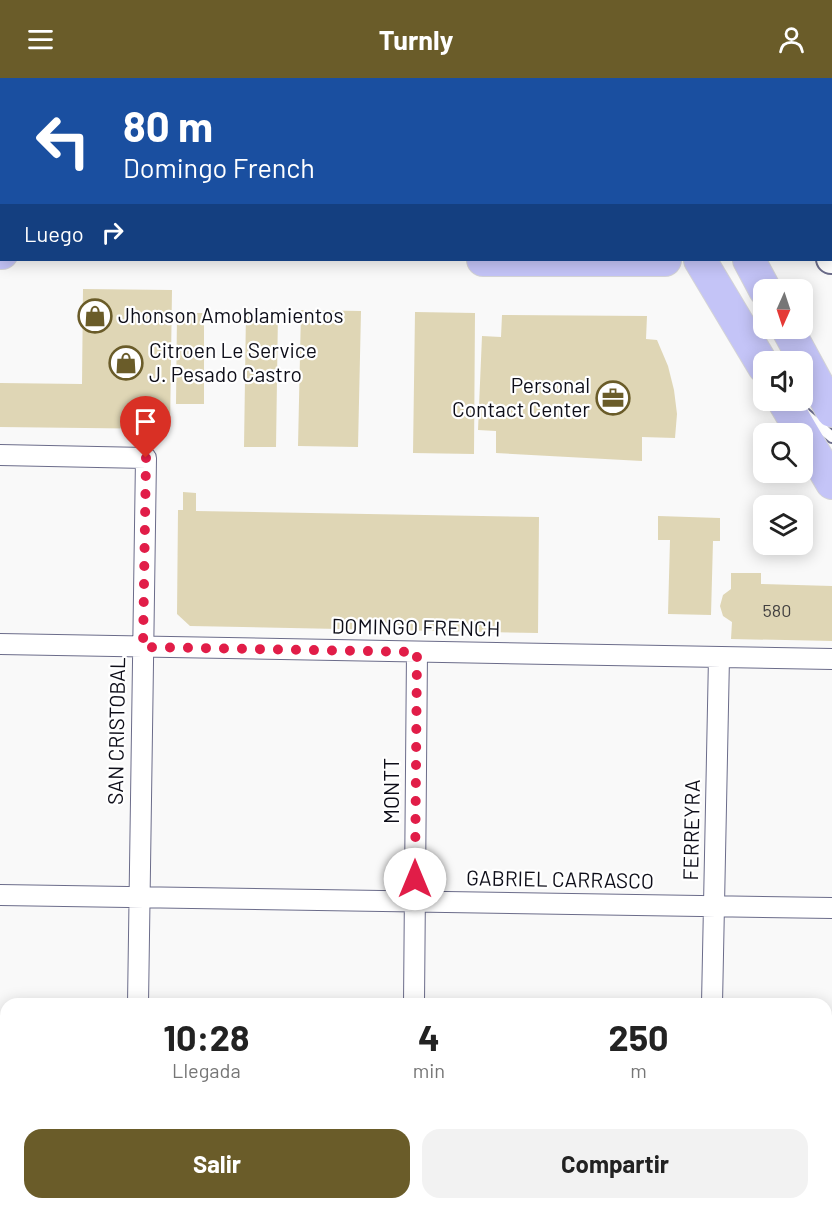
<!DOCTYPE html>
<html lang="es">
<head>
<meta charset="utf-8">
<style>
	:root { --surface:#fff; --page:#f2f2f2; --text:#222; --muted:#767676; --accent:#6a5c29 }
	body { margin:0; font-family:Barlow,sans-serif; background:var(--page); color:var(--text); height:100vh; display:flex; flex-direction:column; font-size:22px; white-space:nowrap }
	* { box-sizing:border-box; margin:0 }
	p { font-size:20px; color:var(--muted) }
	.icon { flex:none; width:33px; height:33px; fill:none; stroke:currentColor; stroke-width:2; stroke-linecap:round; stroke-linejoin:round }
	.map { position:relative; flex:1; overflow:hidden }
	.sheet { position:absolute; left:0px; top:920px; width:832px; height:212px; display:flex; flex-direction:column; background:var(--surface); border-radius:18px 18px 0 0; box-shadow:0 3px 15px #0003 }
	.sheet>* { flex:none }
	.top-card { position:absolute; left:0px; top:0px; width:832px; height:183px; box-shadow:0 3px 15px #0003; background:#1a4fa0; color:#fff; overflow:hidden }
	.needle { width:39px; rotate:183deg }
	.controls { position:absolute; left:753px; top:201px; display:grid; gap:12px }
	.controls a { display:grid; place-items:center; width:60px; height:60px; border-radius:12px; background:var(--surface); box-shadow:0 3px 15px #0003; font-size:30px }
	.pin { position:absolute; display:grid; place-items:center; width:51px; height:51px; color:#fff; margin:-62px -26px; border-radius:50% 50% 50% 0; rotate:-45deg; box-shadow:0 0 6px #0007 }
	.pin .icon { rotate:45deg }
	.me { position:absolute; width:66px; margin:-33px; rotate:0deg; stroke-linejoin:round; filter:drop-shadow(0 0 4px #0008) }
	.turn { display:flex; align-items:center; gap:21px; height:126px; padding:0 24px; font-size:27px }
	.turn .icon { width:78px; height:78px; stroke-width:2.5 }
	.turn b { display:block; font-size:42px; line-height:51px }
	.then { display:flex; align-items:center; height:57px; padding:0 24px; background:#0003; gap:12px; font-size:22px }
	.eta { display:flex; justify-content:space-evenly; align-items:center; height:102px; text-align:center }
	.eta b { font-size:36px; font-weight:700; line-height:42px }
	.cta { display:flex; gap:12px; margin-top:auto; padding:12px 24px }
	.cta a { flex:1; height:69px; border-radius:18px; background:var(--accent); color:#fff; font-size:24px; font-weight:700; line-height:69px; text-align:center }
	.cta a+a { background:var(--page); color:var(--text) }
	header { display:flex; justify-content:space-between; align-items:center; height:78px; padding:0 24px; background:var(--accent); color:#fff; font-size:27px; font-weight:700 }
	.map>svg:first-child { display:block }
	.building { fill:#dfd6b5 }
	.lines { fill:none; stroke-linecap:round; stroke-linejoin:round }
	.lane-casing { stroke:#6b6c8a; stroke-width:14 }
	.street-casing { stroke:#6b6c8a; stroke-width:22 }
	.secondary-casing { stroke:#6b6c8a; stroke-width:32 }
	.primary-casing { stroke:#d4d4d6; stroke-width:34 }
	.lane { stroke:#fff; stroke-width:10 }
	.street { stroke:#fff; stroke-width:20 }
	.secondary { stroke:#fff; stroke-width:28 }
	.primary { stroke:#c4c4f7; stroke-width:32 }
	.route { stroke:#e11d48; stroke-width:10; stroke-dasharray:0 18 }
	.labels { text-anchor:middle; stroke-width:4.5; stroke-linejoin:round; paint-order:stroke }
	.number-label { font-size:18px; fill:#424040 }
	.poi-label { font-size:21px; fill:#0e0e19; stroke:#fff; text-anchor:start }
	.street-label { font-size:21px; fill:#0e0e19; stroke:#fff }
</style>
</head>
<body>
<header><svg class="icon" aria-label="menu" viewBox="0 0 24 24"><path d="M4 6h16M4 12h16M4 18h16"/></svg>Turnly<svg class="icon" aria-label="person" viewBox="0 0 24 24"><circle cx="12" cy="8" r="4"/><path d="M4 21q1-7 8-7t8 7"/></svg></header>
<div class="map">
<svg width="832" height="1130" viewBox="0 0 832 1130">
	<rect width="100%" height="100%" fill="#f9f9f9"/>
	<path class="building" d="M83 211 172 212 170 351 0 349V305L82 306Z
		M301 232 361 233 358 369 298 368Z
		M246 233 278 234 276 369H244Z
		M415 234 475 235 474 376 413 375Z
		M177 235H204V326H176Z
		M502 237 647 238 646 261 657 262 668 288 674 312 677 336 675 360 642 359V383L496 375V353L478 352 482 258 501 259Z
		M183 414 196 415V433L539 439 538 555 190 548 177 536 178 432H183Z
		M658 438 720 440V463H713L711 537 668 536 670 462H658Z
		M731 495H761V506L832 508V563L731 561 732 544 723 538 720 528 723 517 731 511Z"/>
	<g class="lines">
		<g class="lane-casing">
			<path id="lane" d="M608 0 611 2
				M803 334 832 359"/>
		</g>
		<g class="street-casing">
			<path id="street" d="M0 377 146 380 138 926
				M0 566 832 581
				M0 817 832 830
				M414 926 417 574
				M712 926 719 579
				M22 1130V1125
				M358 1130V1125
				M707 1130V1125"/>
		</g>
		<g class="secondary-casing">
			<path id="secondary" d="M831 155H832
				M831 181H832
				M0 1073H6
				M826 1084H832"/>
		</g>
		<g class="primary-casing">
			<path id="primary" d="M587 0 588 2
				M639 0 640 2
				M0 152H2
				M0 175H2
				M483 182H665
				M700 182 764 289
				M749 182 765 212
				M787 250 832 333
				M783 322 832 405"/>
		</g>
		<use href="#lane" class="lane"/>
		<use href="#street" class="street"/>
		<use href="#secondary" class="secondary"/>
		<use href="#primary" class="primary"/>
	</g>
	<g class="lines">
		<path class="route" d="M146 380 143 569 417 574 415 801"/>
	</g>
	<defs>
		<g id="shop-ring" transform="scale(1.725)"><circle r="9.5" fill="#fff" stroke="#6a5c29" stroke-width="1.5"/><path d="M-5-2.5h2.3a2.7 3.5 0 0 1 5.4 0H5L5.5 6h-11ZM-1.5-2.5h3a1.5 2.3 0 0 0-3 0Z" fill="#6a5c29"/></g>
		<g id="office-ring" transform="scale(1.725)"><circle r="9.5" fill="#fff" stroke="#6a5c29" stroke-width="1.5"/><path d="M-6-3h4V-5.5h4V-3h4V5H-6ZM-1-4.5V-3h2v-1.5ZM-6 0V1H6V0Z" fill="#6a5c29"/></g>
	</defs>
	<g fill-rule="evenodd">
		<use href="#shop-ring" x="95" y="238"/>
		<use href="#shop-ring" x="126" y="285"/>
		<use href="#office-ring" x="613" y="320"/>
	</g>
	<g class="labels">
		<g class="number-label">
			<text x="777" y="539">580</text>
		</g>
		<g class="poi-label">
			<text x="118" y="245">Jhonson Amoblamientos</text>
			<text x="149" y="280">Citroen Le Service<tspan x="149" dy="24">J. Pesado Castro</tspan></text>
			<text x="590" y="315" text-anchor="end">Personal<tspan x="590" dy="24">Contact Center</tspan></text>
		</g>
		<g class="street-label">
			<text transform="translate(416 550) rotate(1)" y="7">DOMINGO FRENCH</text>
			<text transform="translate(117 653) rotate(-89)" y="7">SAN CRISTOBAL</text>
			<text transform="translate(392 713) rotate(-90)" y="7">MONTT</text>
			<text transform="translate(692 752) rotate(-89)" y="7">FERREYRA</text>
			<text transform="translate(560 802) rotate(1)" y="7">GABRIEL CARRASCO</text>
		</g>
	</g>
</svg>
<div class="controls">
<a><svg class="needle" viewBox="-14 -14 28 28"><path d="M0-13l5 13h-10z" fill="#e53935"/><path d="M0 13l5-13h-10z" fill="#767676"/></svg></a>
<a><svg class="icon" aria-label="sound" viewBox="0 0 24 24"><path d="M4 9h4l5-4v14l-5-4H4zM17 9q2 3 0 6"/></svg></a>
<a><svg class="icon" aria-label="search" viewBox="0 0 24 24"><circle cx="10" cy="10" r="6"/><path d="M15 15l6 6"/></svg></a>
<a><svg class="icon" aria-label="layers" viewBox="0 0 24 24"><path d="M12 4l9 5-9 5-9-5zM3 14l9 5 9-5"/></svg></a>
</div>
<div class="pin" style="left:146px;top:380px;background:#d93025"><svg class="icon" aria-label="arrive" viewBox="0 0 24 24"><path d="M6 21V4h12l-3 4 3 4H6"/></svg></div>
<svg class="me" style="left:415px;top:801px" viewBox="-20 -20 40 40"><circle r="19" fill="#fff"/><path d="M0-13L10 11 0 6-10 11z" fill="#e11d48"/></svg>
<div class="top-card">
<div class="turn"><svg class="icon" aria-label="left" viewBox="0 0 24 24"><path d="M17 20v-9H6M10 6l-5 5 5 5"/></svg><div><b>80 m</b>Domingo French</div></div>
<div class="then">Luego<svg class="icon" aria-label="right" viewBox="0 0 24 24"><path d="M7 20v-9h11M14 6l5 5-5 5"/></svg></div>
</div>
<section class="sheet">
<div class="eta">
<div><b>10:28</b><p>Llegada</p></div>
<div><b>4</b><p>min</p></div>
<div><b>250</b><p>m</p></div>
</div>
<div class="cta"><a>Salir</a><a>Compartir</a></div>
</section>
</div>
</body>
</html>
